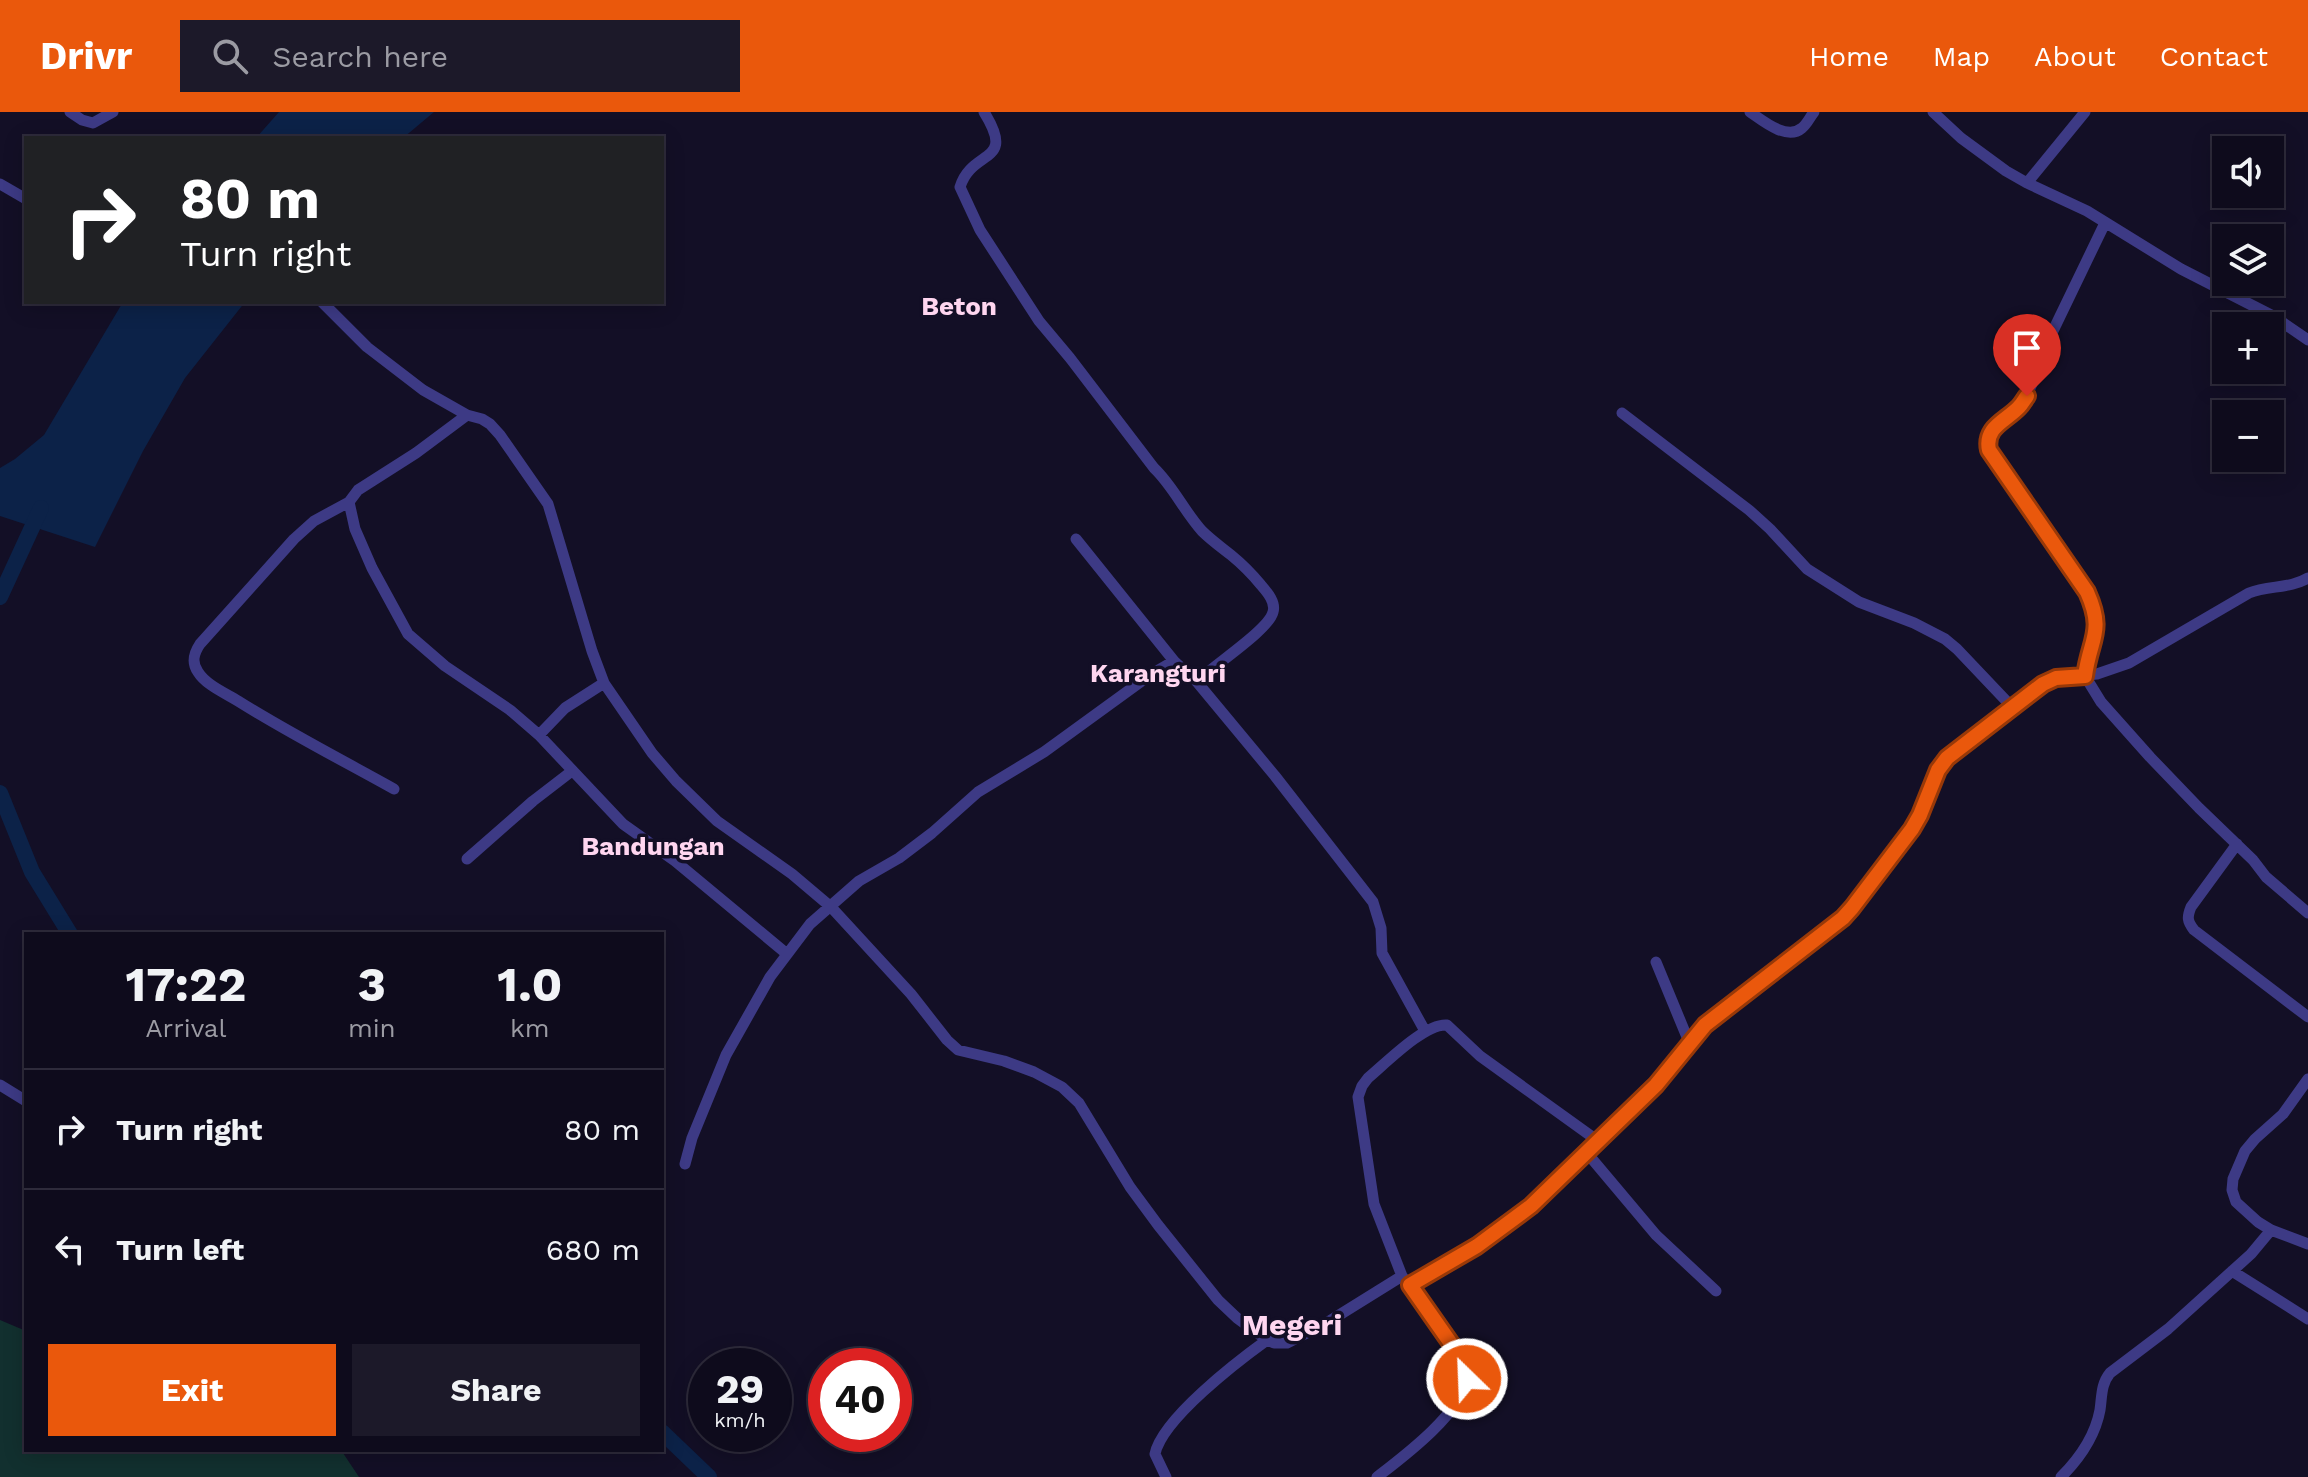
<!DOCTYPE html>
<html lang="en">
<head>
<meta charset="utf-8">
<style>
	:root { --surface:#0e0b1c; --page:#1c1929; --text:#f1f3f6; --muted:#9b9ba3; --line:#2e2b3b; --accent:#ea580c }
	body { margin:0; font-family:"Work Sans",sans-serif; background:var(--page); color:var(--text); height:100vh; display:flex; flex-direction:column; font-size:30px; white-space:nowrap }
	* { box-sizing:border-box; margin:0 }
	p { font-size:26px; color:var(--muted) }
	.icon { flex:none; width:44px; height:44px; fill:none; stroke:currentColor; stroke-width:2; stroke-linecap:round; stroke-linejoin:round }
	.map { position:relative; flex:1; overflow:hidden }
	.sheet { position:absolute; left:24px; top:820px; width:640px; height:520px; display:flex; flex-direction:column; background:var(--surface); border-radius:0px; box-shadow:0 4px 20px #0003,0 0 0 2px var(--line) }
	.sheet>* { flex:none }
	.top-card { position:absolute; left:24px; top:24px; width:640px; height:168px; border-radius:0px; box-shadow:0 4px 20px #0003,0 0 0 2px var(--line); background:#202124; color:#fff; overflow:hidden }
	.buttons { position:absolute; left:2212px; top:24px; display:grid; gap:16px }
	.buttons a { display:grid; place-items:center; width:72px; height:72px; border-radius:0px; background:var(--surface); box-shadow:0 4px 20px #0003,0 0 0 2px var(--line); font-size:40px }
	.speed { position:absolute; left:688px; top:1236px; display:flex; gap:16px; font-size:40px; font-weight:700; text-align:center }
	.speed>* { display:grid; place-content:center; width:104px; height:104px; border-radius:50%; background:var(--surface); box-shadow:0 4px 20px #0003,0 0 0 2px var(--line); line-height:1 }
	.speed small { font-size:20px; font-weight:400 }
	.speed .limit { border:12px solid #d22; background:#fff; color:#111 }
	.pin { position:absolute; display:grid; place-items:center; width:68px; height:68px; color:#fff; margin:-82px -34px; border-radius:50% 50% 50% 0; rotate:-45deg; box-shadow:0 0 8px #0007 }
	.pin .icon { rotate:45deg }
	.me { position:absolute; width:88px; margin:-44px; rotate:336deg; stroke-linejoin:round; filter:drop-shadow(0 0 6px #0008) }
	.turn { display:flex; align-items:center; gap:28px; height:168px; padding:0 24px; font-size:36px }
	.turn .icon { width:104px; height:104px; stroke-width:2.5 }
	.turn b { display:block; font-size:56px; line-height:68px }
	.eta { display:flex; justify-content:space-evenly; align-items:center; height:136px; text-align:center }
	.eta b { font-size:48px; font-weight:700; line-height:56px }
	.cta { display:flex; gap:16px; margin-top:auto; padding:16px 24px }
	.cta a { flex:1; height:92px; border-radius:0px; background:var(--accent); color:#fff; font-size:32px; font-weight:700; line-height:92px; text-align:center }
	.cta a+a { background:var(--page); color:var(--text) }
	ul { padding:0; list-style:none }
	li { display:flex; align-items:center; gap:24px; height:120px; padding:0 24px; border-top:2px solid var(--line) }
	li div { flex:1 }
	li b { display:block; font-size:30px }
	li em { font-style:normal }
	header { display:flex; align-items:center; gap:48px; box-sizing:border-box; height:112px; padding:0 40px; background:var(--accent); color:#fff }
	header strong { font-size:38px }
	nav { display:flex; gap:44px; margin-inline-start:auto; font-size:28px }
	.search { width:560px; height:72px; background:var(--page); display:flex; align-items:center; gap:20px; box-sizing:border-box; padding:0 28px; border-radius:0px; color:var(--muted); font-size:30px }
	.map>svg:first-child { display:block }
	.green { fill:#12302f }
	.water { fill:#0c2248 }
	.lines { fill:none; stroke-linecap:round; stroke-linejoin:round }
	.river { stroke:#0c2248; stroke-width:16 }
	.minor { stroke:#3d3a85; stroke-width:11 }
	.route-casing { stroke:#983908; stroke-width:20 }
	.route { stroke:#ea580c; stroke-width:14 }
	.labels { text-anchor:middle; stroke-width:7; stroke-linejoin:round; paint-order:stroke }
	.quarter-label { font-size:26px; font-weight:bold; fill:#ffd6f0; stroke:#130f26 }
	.district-label { font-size:30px; font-weight:bold; fill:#ffd6f0; stroke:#130f26 }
</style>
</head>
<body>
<header>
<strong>Drivr</strong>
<div class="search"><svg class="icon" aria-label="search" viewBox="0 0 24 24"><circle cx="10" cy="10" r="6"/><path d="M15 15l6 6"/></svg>Search here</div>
<nav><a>Home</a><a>Map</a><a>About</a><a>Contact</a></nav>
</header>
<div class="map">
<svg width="2308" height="1365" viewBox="0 0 2308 1365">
	<rect width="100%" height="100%" fill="#130f26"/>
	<path class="green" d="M0 1208 26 1219V1338H341L359 1365H0Z"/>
	<path class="water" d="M279 0H434L403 26H256Z
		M123 190H245L185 266 143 339 95 435 0 404V356L15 347 44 323Z"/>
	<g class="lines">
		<path class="river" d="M0 485 41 396
			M0 681 32 760 70 822
			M662 1320 709 1365"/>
		<path class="minor" d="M70 0 82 8 93 11 113 0
			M984 0C1017 53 972 36 960 75L980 118 1039 209 1070 246 1154 356C1173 374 1184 399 1202 419 1211 428 1221 435 1231 443 1242 452 1252 462 1261 473 1267 480 1276 490 1273 500 1269 518 1212 554 1197 570
			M1750 0C1763 9 1787 29 1802 16 1807 12 1810 5 1814 0
			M1933 0 1961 26 2006 59 2027 71 2087 99 2181 157 2273 204 2308 228
			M2027 71 2085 0
			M0 72 26 87
			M2105 111C2087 149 2069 186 2051 223 2041 243 2037 266 2025 286 2014 304 1983 313 1989 338L2087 480 2094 496 2097 507 2096 522 2085 564 2101 590 2150 645 2199 696 2253 748 2266 765 2308 801
			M322 190 367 235 423 278 467 303 482 307 490 312 500 323 548 392 592 539 604 571 652 641 676 669 717 709 792 762 831 795 911 882 947 928 958 938 1004 949 1034 960 1062 975 1079 991 1130 1075 1158 1113 1218 1188 1237 1206 1267 1228 1274 1231H1287L1328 1210 1402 1164
			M1622 301 1749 398 1770 417 1807 457 1859 490 1914 511 1945 527 1957 537 2013 596
			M467 303 416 341 358 378 349 390 355 417 372 456 408 522 445 554 510 598 539 623
			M349 390 314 409 294 427 200 532C194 541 191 550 198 560 206 573 225 581 238 589 289 621 342 648 394 677
			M1076 427 1174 549
			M604 571 565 596 539 623 623 712 675 749 787 842
			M2237 732 2191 795C2187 805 2187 809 2194 818L2308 905
			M467 747 533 689 572 659
			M1656 850 1689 930
			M2308 967 2283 1002 2255 1027 2245 1039 2233 1067 2232 1078 2236 1090 2258 1110 2271 1118 2308 1132
			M0 973 26 989
			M1587 1041 1656 1123 1716 1179
			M685 1052 692 1026 726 943 770 865 810 812 859 769 899 746 932 721 978 680 1044 640 1150 563 1174 549 1197 570 1275 664 1373 790 1381 816 1382 841 1425 919
			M2232 1159 2308 1207
			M1410 1173 1477 1134 1531 1094 1656 973 1705 913 1843 806 1852 796 1912 717 1920 703 1938 658 1947 646 2043 572 2056 566 2097 562 2129 551 2249 481C2268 473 2290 477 2308 466
			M1166 1365 1155 1342C1162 1307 1238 1249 1267 1228
			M1377 1365C1403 1345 1463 1300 1467 1266 1467 1262 1466 1258 1466 1253L1402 1164 1374 1092 1358 985 1362 974 1368 966C1386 951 1425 911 1447 913L1480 944 1598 1029
			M2061 1365C2080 1346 2095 1325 2100 1298 2102 1284 2101 1272 2110 1261L2168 1217 2251 1142 2271 1118"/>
	</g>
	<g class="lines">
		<g class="route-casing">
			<path id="route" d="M1467 1267 1466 1253 1410 1173 1477 1134 1531 1094 1656 973 1705 913 1843 806 1852 796 1912 717 1920 703 1938 658 1947 646 2043 572 2056 566 2085 564C2090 526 2105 520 2087 480L1989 338C1984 315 2006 309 2019 295 2022 292 2024 288 2027 284"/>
		</g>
		<use href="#route" class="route"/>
	</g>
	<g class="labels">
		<g class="quarter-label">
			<text x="959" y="203">Beton</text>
			<text x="1158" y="570">Karangturi</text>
			<text x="653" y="743">Bandungan</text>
		</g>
		<g class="district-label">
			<text x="1292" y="1223">Megeri</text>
		</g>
	</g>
</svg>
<div class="buttons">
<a><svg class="icon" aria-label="sound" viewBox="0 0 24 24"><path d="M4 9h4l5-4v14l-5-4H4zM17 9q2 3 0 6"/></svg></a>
<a><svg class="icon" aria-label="layers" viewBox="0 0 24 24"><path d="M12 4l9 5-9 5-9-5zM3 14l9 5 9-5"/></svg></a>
<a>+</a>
<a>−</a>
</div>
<div class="speed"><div>29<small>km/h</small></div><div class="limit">40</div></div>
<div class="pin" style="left:2027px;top:284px;background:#d93025"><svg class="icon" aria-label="arrive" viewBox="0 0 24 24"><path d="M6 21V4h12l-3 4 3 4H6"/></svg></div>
<svg class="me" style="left:1467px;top:1267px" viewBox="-20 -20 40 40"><circle r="17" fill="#ea580c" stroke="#fff" stroke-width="3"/><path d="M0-11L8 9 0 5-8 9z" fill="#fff"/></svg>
<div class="top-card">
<div class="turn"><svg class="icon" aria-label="right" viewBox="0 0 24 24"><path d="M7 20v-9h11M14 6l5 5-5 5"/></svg><div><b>80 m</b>Turn right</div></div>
</div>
<section class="sheet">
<div class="eta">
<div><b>17:22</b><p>Arrival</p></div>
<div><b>3</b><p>min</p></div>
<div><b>1.0</b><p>km</p></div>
</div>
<ul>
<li><svg class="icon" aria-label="right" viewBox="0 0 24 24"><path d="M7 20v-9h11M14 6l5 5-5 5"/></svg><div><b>Turn right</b></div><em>80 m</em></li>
<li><svg class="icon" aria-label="left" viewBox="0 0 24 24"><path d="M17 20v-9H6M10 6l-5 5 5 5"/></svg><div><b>Turn left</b></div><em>680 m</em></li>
</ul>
<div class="cta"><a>Exit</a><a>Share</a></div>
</section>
</div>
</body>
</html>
